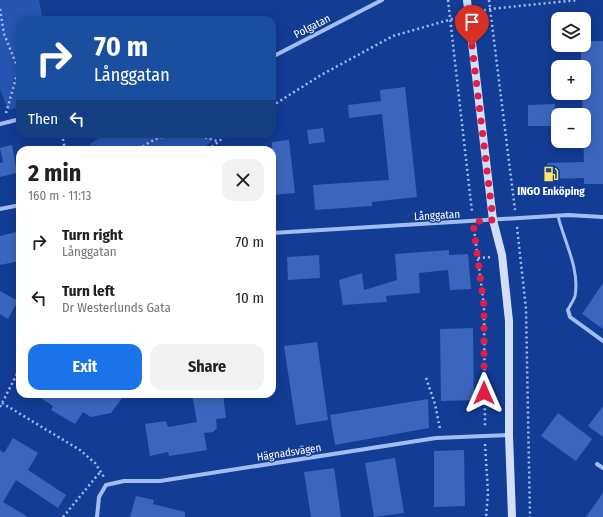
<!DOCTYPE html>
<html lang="en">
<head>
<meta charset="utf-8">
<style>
	:root { --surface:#fff; --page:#f2f2f2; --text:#202124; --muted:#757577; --accent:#1a73e8 }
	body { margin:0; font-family:"Fira Sans Condensed",sans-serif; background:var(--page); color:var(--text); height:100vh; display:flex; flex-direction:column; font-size:15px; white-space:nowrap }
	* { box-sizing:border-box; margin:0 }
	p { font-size:13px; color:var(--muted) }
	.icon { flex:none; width:22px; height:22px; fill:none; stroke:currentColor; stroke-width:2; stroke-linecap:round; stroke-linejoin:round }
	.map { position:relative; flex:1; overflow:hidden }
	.details { position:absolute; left:16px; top:146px; width:260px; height:252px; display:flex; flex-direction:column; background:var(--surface); border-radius:12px; box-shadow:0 2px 10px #0003 }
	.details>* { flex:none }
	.banner { position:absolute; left:16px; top:16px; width:260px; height:122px; border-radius:12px; box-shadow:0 2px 10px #0003; background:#1a4fa0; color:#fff; overflow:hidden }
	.fabs { position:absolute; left:551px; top:12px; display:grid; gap:8px }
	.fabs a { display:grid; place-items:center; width:40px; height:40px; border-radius:8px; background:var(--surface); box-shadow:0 2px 10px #0003; font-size:20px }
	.pin { position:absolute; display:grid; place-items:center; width:34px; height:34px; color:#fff; margin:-41px -17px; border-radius:50% 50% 50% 0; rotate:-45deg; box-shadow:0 0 4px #0007 }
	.pin .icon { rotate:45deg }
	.me { position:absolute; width:44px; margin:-22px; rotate:0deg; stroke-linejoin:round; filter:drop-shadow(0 0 3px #0008) }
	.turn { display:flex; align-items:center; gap:14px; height:84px; padding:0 12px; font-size:18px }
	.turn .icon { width:52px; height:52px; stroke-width:2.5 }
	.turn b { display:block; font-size:28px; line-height:34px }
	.then { display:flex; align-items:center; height:38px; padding:0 12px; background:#0003; gap:8px; font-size:15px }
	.round { display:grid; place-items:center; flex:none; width:42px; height:42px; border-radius:12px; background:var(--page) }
	.head { display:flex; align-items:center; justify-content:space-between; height:68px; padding:0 12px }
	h1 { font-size:24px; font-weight:700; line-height:30px }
	.cta { display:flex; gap:8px; margin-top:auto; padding:8px 12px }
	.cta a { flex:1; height:46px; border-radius:12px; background:var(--accent); color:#fff; font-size:16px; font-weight:700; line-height:46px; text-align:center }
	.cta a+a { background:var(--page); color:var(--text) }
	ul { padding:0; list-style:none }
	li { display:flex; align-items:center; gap:12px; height:56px; padding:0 12px }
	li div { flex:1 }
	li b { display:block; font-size:15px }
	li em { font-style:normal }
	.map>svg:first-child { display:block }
	.green { fill:#2655b4 }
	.building { fill:#3c66bd }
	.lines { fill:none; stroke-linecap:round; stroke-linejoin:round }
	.path { stroke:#a2bdf2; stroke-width:2.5; stroke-dasharray:2 3; stroke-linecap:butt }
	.lane { stroke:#a2bdf2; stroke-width:3 }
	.street { stroke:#a2bdf2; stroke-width:4 }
	.secondary { stroke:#d1dffc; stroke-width:8 }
	.route { stroke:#e11d48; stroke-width:7; stroke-dasharray:0 12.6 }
	.labels { text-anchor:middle; stroke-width:3; stroke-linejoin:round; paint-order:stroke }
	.street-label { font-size:11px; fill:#fff; stroke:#133c95 }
	.poi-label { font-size:11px; font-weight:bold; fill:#fff; stroke:#133c95 }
</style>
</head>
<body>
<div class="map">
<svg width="603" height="517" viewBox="0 0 603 517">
	<rect width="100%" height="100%" fill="#133c95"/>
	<path class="green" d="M0 0H39L43 20H20V107L8 110 0 89Z
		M104 134H218L202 150H88L89 145Z"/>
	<path class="building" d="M584 41H603V184H584V178L548 179 547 163 584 162 582 93H584V67H581V45H584Z
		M405 87 417 197 372 202V206L315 210 313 185 389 180 382 114 349 118 348 105 381 101 380 90Z
		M555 104 556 126H528V105Z
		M323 128 325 142 309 144 307 130Z
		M289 140 295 193 272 195V142Z
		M12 145 17 173 0 177V163L3 162 0 148Z
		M20 231V261L0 265V236Z
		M449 250V255L468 254 471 289 450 290 448 270 419 273 420 293 386 296 387 302 343 305 339 280 362 273 364 290 397 280 395 254Z
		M319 255 320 278 288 280 287 257Z
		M603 283V329L582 314Z
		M0 291 18 301 8 319 0 314Z
		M473 328 474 400 441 401 440 329Z
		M317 342 328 420 296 425 284 346Z
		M35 394H125L111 413 91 417 83 412 75 424 51 410 53 406Z
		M192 394H223L226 418 216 419 217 428 213 432 204 433 207 450 169 456 168 452 150 456 145 424 166 421 168 427 197 422Z
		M428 399 429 428 335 445 330 415Z
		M603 406V437L588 426Z
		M558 413 592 439 576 461 541 436Z
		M13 438 38 453 28 470 66 495 58 508 16 480 3 502 28 517H0V450L4 453Z
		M464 450 465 506 434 507V451Z
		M395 458 404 513 374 517 365 463Z
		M334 468 341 517H311L304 472Z
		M603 493V517H586Z
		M136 496 154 500 153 504 185 512V517H130Z"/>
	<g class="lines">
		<path class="path" d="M448 0 472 212
			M489 0 515 210
			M0 9 4 34 20 73
			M479 11 490 9 578 0
			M272 106 321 75 393 36 459 17
			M6 113 18 71
			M62 134 65 150
			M139 150C161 130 190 132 217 141
			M208 150 228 134
			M517 227 526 309 530 517
			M474 229 484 306 485 427
			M478 258 492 257
			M426 378 435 404 440 429
			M2 403 80 450 95 463 104 477
			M0 407 20 368
			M485 444 488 493 486 517
			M63 517 101 471"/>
		<path class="lane" d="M558 216C564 241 580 269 575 296 574 300 570 305 568 310"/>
		<path class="street" d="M272 57 382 0
			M0 124 20 119
			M0 209 20 205
			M272 233 568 215 603 217
			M568 310 570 317 603 341
			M597 464 603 468
			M97 517 99 497 106 485 124 481H160L436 438 509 435"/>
		<path class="secondary" d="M467 0 493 220 502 255 509 321V435L512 517"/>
	</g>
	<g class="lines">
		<path class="route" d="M472 46 493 220 473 222 484 306V393"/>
	</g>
	<defs>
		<g id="fuel-bare" transform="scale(1.2)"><path d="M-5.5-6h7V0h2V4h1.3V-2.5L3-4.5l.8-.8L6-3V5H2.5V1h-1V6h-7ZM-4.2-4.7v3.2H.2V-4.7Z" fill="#ffe563" stroke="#133c95" stroke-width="2.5" paint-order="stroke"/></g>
	</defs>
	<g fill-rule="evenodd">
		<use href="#fuel-bare" x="551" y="174"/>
	</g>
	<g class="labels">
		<g class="street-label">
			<text transform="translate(312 26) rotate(-27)" y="4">Polgatan</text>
			<text transform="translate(437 215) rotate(-3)" y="4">Långgatan</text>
			<text transform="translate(289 452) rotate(-9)" y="4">Hägnadsvägen</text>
		</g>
		<g class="poi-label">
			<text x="551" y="195">INGO Enköping</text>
		</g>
	</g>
</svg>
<div class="fabs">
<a><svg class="icon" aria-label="layers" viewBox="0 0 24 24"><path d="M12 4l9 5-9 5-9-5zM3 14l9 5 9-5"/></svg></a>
<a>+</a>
<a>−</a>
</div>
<div class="pin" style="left:472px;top:46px;background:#d93025"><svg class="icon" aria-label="arrive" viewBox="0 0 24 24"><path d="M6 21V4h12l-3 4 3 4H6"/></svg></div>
<svg class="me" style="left:484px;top:393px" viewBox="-20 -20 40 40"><path d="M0-17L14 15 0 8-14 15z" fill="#e11d48" stroke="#fff" stroke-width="4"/></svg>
<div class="banner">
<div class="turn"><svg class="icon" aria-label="right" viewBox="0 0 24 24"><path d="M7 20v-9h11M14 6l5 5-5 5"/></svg><div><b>70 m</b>Långgatan</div></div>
<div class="then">Then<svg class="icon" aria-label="left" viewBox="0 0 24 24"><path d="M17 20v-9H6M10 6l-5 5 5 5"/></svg></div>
</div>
<section class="details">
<div class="head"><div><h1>2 min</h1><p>160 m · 11:13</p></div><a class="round"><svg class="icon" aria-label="close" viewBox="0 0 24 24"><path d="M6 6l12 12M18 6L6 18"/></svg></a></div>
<ul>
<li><svg class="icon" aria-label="right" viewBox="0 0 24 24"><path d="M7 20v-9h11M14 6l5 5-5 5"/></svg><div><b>Turn right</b><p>Långgatan</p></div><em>70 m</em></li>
<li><svg class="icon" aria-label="left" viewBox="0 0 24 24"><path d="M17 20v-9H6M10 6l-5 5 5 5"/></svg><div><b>Turn left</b><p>Dr Westerlunds Gata</p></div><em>10 m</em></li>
</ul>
<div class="cta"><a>Exit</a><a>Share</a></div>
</section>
</div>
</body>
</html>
